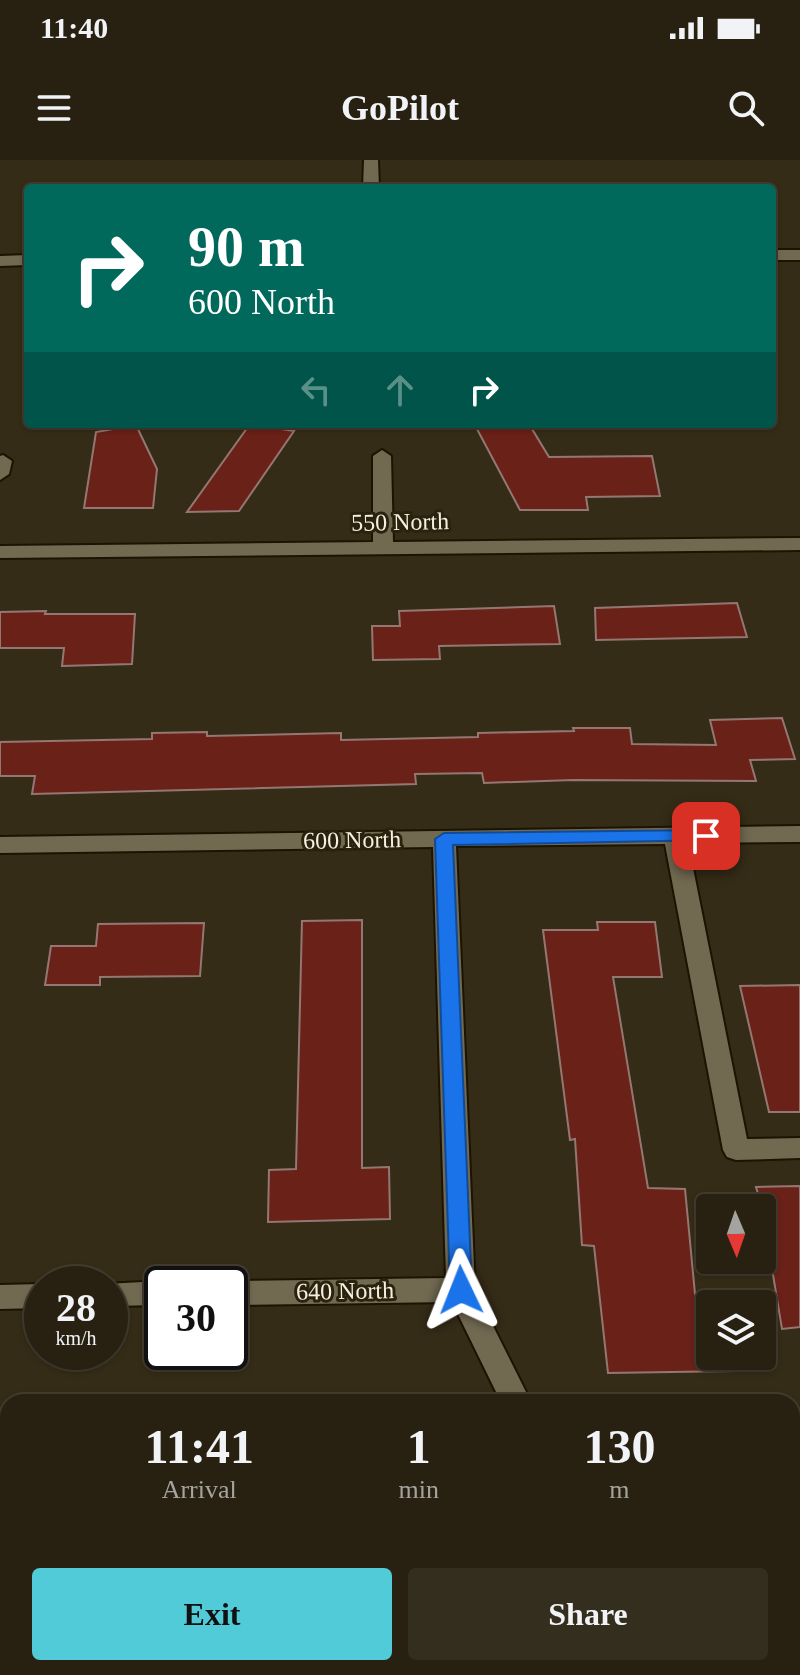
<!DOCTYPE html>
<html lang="en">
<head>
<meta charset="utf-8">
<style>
	:root { --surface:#282111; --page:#342e1f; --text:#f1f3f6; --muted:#a5a39f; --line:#443e31; --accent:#52cbd9 }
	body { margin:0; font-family:Georgia,serif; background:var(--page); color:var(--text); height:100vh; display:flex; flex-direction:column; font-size:30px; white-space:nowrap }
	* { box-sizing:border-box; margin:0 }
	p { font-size:26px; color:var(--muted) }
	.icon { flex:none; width:44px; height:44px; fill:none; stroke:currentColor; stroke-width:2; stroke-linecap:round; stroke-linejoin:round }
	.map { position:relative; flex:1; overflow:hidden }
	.side { position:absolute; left:0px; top:1234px; width:800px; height:282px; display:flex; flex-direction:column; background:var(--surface); border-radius:24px 24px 0 0; box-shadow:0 2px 6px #0004,0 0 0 2px var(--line) }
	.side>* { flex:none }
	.hud { position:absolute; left:24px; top:24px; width:752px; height:244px; border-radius:8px; box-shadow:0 2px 6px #0004,0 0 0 2px var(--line); background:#00695c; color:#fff; overflow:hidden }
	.needle { width:52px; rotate:178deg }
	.fabs { position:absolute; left:696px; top:1034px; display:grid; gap:16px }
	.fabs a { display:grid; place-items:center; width:80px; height:80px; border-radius:8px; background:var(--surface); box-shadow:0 2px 6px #0004,0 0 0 2px var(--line); font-size:40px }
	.speed { position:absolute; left:24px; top:1106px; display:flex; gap:16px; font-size:40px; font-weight:700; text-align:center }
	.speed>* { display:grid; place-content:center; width:104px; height:104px; border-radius:50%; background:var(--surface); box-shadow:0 2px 6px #0004,0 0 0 2px var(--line); line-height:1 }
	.speed small { font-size:20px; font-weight:400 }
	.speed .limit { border:4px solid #111; border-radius:12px; background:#fff; color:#111 }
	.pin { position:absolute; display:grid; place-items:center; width:68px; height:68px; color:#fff; margin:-34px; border-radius:16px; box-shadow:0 4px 12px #0006 }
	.me { position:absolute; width:88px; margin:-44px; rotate:358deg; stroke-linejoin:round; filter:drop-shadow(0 0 6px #0008) }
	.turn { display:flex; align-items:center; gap:28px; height:168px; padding:0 32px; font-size:36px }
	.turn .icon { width:104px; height:104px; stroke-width:2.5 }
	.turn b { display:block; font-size:56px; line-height:68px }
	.lanes { display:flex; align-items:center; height:76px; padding:0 32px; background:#0003; justify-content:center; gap:40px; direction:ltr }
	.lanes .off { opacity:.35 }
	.eta { display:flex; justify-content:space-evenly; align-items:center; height:136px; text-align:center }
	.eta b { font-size:48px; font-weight:600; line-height:56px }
	.action { display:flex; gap:16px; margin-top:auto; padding:16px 32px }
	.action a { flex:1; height:92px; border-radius:8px; background:var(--accent); color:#111; font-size:32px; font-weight:600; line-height:92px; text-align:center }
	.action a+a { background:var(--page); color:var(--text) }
	.status { display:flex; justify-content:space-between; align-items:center; height:56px; padding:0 40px; background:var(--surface); direction:ltr }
	.status svg { height:22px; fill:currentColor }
	header { display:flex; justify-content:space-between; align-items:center; height:104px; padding:0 32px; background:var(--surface); font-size:36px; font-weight:600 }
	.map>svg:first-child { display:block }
	.commercial { fill:#402f39 }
	.building { fill:#692118; stroke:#947772; stroke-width:2 }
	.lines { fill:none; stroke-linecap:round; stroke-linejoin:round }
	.minor-casing { stroke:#1c1401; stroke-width:4 }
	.minor { fill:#726951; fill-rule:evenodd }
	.route { fill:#1a73e8; stroke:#114b97; stroke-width:2 }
	.labels { text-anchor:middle; stroke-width:6; stroke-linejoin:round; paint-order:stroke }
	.street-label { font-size:24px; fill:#f5efe2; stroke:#2b220d }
</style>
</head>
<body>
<div class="status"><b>11:40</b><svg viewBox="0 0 49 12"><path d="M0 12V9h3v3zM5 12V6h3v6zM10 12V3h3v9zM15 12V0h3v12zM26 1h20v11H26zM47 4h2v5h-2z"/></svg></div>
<header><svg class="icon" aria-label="menu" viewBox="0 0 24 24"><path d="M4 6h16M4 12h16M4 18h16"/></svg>GoPilot<svg class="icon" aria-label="search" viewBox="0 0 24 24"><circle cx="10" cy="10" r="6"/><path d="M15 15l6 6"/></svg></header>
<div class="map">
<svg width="800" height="1515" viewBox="0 0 800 1515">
	<rect width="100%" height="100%" fill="#352c17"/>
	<path class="commercial" d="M792 1298H800V1515H687L684 1508H792Z"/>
	<path class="building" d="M250 264 294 271 239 351 187 352Z
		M486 264H529L549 297 652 296 660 336 586 337 588 350H520L477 269 488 267Z
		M136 265 157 309 153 348H84L96 272Z
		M737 443 747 477 596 480 595 448Z
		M554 446 560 484 439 486 440 499 373 500 372 466H400L399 451Z
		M46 451 45 454H135L132 504 62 506 64 488H0V452Z
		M782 558 795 599 750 600 756 621 573 620 484 623 482 613 415 614 416 624 32 634 35 616H0V582L152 579V573L207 572V576L341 573V580L478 577V573L574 571 573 568H630L632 584 716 585 710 560Z
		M362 760V1008L389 1007 390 1059 268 1062 269 1010 296 1009 302 761Z
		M597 762H655L662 817H613L648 1028 685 1029 695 1134 722 1133 724 1144H710V1196H732L735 1211 608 1213 594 1086 582 1085 575 979 570 980 543 770H598Z
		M204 763 200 816 100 817V825H45L51 786H96L98 764Z
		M800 825V952H769L740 826Z
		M800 1026V1167L782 1169 762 1048 756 1027Z"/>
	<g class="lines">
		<g class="minor-casing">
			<path id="minor" d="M364 0H378L379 28H363Z
				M772 90H800V100H772Z
				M28 95V105L0 106V96Z
				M382 290 391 296 393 382 800 378V390L0 398V386L373 382V296Z
				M3 295 12 301 9 314 0 320V296Z
				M800 666V682L688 683 747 979 800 978V998L736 1000 727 997 723 990 665 684 456 686 475 1130 531 1242H501L452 1142 230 1145V1124H222L230 1121 446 1118 433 687 0 693V677Z
				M162 1121 170 1124H162V1145L110 1146V1124H105Z
				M42 1124V1148L0 1149V1125Z
				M800 1407V1437L792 1438V1408Z
				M624 1508H658L660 1515H626Z"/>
		</g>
		<use href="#minor" class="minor"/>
	</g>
	<path class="route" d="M706 670 713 671 715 676 713 680 453 685 472 1130 468 1136 461 1139 453 1136 450 1130 435 679 444 673Z"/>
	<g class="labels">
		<g class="street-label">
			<text transform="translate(400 362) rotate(-1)" y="8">550 North</text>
			<text transform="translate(352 680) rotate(-1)" y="8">600 North</text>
			<text transform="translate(345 1131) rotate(-1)" y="8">640 North</text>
		</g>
	</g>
</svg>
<div class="fabs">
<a><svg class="needle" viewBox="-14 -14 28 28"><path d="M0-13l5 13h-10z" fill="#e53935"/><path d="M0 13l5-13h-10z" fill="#a5a39f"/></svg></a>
<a><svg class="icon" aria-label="layers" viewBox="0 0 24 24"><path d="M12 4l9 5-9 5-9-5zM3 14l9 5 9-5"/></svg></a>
</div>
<div class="speed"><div>28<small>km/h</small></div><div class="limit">30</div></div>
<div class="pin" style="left:706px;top:676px;background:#d93025"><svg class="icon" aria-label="arrive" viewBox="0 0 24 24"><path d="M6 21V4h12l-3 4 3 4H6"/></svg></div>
<svg class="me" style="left:461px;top:1130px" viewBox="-20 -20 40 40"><path d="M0-17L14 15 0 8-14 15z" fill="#1a73e8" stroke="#fff" stroke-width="4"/></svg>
<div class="hud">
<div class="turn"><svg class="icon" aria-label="right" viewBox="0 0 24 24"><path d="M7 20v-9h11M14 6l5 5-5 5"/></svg><div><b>90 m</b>600 North</div></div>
<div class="lanes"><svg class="icon off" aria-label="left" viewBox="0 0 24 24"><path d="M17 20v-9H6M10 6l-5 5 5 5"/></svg><svg class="icon off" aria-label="ahead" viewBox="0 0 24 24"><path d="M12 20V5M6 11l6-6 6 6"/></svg><svg class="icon" aria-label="right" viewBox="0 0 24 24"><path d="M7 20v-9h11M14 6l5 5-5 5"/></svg></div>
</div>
<section class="side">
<div class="eta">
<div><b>11:41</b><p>Arrival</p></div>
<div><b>1</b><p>min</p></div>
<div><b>130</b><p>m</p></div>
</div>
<div class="action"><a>Exit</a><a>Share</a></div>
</section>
</div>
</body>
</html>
